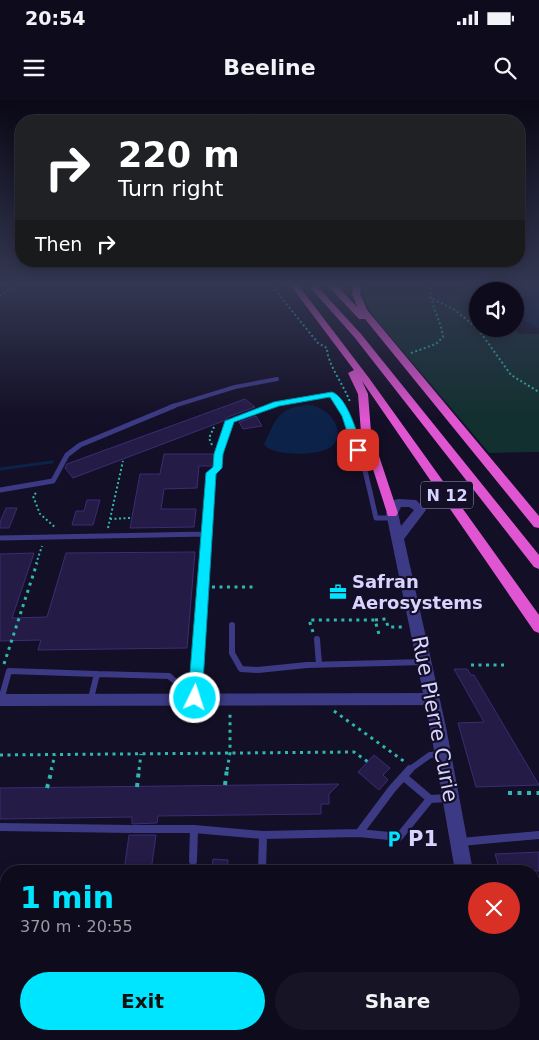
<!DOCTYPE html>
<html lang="en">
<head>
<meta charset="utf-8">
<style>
	:root { --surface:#0e0b1c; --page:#171425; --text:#f1f3f6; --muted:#9b9ba3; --line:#2e2b3b; --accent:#00e5ff }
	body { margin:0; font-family:"DejaVu Sans",sans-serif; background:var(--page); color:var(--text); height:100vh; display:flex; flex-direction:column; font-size:19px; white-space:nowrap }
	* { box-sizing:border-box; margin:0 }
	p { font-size:16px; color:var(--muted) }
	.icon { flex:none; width:28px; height:28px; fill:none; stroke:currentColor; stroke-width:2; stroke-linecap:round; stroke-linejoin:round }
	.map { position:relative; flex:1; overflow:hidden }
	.drawer { position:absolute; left:0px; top:765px; width:540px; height:175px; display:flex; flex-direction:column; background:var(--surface); border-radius:20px 20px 0 0; box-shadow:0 2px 12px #0003,0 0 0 1px var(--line) }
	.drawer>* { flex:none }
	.guide { position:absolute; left:15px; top:15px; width:510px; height:152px; border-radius:20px; box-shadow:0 2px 12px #0003,0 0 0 1px var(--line); background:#202124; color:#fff; overflow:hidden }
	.buttons { position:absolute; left:469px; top:182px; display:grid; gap:10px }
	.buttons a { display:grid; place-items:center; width:55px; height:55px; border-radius:50%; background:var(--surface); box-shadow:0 2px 12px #0003,0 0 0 1px var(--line); font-size:25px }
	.pin { position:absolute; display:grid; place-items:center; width:42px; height:42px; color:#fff; margin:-21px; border-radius:10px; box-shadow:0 2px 8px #0006 }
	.me { position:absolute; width:55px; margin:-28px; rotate:4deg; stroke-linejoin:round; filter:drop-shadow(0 0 4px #0008) }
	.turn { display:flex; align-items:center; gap:18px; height:105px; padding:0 20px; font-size:22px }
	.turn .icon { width:65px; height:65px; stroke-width:2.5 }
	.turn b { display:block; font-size:35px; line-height:42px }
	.then { display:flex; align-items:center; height:48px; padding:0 20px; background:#0003; gap:10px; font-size:19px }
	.round { display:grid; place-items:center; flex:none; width:52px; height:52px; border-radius:26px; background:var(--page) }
	.head { display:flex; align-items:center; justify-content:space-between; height:85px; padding:0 20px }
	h1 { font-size:30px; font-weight:800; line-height:38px; color:var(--accent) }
	.primary-button { display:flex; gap:10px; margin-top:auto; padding:10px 20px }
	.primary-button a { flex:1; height:58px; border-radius:30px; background:var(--accent); color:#111; font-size:20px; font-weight:800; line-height:58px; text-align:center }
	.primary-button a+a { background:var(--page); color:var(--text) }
	.status { display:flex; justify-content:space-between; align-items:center; height:35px; padding:0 25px; background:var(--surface); direction:ltr }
	.status svg { height:14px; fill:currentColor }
	header { display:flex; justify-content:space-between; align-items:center; height:65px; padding:0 20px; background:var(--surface); font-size:22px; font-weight:800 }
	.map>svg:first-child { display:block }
	.green { fill:#12302f }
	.water { fill:#0c2248 }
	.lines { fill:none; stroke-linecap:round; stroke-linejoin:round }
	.stream { stroke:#0c2248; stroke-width:3 }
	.building { fill:#241b47; stroke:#3b2d73 }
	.path-far2 { stroke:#2fb8b0; stroke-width:2; stroke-dasharray:2 2.5; stroke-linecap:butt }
	.path-far1 { stroke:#2fb8b0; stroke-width:3; stroke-dasharray:3 4.5; stroke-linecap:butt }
	.path { stroke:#2fb8b0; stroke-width:4; stroke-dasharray:4 5.5; stroke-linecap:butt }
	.service-far3 { stroke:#3d3a85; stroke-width:4 }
	.service-far2 { stroke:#3d3a85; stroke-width:5 }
	.service-far1 { stroke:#3d3a85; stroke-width:6 }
	.service { stroke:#3d3a85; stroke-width:8 }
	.minor { fill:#3d3a85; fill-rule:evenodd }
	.tertiary { fill:#3d3a85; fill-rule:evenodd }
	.trunk { fill:#e055d1; fill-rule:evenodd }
	.route { fill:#00e5ff; stroke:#0095a6 }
	.labels { text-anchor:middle; stroke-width:4.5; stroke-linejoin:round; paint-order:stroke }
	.shield { fill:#130f26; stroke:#9e99be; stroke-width:1 }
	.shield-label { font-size:16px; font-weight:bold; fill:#d9d4ff }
	.poi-label { font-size:18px; font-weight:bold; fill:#d9d4ff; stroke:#130f26; text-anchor:start }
	.near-street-label { font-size:21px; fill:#d9d4ff; stroke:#130f26 }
	.near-poi-label { font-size:21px; font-weight:bold; fill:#d9d4ff; stroke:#130f26; text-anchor:start }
</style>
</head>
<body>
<div class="status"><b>20:54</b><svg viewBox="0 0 49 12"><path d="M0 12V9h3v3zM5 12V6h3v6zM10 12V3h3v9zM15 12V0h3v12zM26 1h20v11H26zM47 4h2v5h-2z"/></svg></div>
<header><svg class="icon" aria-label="menu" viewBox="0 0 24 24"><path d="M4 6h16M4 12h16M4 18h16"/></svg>Beeline<svg class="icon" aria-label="search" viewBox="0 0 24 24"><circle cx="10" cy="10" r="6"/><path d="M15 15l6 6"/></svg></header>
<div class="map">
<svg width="539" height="940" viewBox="0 0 539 940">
	<rect width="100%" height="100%" fill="#130f26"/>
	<path class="green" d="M365 186H464L477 197 478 229H515L519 234H539V352L489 353 378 222C371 211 361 199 365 186Z"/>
	<path class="water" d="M464 186H539V228L515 217V191H478L477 197Z
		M309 305C327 306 349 331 331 347 320 356 271 357 264 344 276 319 278 307 309 305Z"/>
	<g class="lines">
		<path class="stream" d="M0 369 52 362"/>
	</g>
	<path class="building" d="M245 299 255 307 228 317 226 320 73 378 65 368 67 364Z
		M256 316 262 326 243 329 239 322Z
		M164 354H214V366H199L197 388 164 389 161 409H196L194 427 130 428 140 374H160Z
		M87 400H100L93 425H72L76 411H84Z
		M6 408H17L9 428H0V422Z
		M195 452 187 548 38 550 41 540 0 541V454L34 453 12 518 47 517 66 453Z
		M454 569H467L471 575H474L539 685 476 687 458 623 484 622Z
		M374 655 390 668 383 675 388 680 379 690 358 672Z
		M339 684 329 694V704H321V714L158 716 157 723 132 724V717L0 719V688Z
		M129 735H156L151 771H124Z
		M539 752V771H500L495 754Z
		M213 759 228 760 227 771H212Z"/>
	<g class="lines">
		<path class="path-far2" d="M272 186 318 243 327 248C327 264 344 285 350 302
			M0 196 15 186
			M429 197 455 210 478 229
			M478 229 511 275 539 292
			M411 253 436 244 443 237C441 219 429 205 431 186
			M212 345 209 338 214 327
			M36 393 33 396 40 414 56 428
			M110 419 130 418
			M108 428 123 361
			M36 464 42 446"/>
		<path class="path-far1" d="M212 487H257
			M375 520 386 519 388 527H404
			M313 532 309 520H375L380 538
			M4 564 37 463
			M471 565H504
			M334 611 405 662
			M0 655 354 652 368 662
			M51 670 55 655
			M139 670 141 654
			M227 670 230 653V612"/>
		<path class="path" d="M225 685 227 669
			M137 687 139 669
			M47 688 52 669
			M508 693H539"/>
		<path class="service-far3" d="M170 307 235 287 277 279
			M267 307 277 303 332 294 341 307"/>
		<path class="service-far2" d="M341 306C360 341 367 379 376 418H394
			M0 390 53 381 67 355 80 345 174 306
			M0 438 207 434
			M205 464 211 373 218 368 219 354 230 321 270 306"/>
		<path class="service-far1" d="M232 525V553L241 569 258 570 307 565 424 562
			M317 539 319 564
			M91 598 97 574 169 576 195 599
			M195 599 205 463
			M1 600 9 571 97 574
			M409 670 430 655 441 654"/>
		<path class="service" d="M404 677 430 699
			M0 727 130 729
			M134 729H194L263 735 359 733 392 689 410 669
			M359 733 399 737 430 699 448 698
			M461 742 539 735
			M193 761 194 729
			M262 771 263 735"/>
		<path class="minor" d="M432 593 437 595 439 599 437 603 432 605 0 606V594Z"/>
		<path class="tertiary" d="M398 399 416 400 426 410 404 439 446 627 473 771H455L430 627 386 413 394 400ZM401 407H409L414 410 401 426 398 413Z
			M481 934H502L504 940H482Z"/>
		<path class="trunk" d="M291 186H299L369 278 539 515V533L534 531 362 281 368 294 371 332 398 413 396 416H388L361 332 358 294 348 273 354 270Z
			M309 186H317L361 234 539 455V469L534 467 355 238Z
			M328 186H337L357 207 352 193 353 186H361L360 193 367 210 539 416V428L534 427 365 219H359Z"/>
	</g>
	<linearGradient id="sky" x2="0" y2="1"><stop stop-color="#0a0815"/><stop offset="0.58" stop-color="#333752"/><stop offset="1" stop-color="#333752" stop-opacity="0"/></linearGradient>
	<rect width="539" height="318" fill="url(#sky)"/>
	<path class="route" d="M332 292C348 298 357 334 363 350L361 352H355L353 350 342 316 330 297 279 306 234 322 223 354 222 368 216 374 202 598 200 603 195 604 190 603 188 598 206 373 213 367 214 354 225 321 274 302Z"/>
	<defs>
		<g id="office-bare" transform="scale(1.35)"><path d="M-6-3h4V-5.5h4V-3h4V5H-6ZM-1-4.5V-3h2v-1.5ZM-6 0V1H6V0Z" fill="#00e5ff" stroke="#130f26" stroke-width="2.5" paint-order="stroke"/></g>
		<g id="parking-bare" transform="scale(1.35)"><path d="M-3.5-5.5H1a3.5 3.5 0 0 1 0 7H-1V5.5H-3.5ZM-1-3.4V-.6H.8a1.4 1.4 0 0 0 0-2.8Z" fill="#00e5ff" stroke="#130f26" stroke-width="2.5" paint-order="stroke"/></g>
	</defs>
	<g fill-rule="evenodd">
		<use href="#office-bare" x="338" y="492"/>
		<use href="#parking-bare" x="394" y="739"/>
	</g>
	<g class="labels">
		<rect class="shield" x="421" y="381.5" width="52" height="27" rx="4"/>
		<g class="shield-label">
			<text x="447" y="401">N 12</text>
		</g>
		<g class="poi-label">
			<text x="352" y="488">Safran<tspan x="352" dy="21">Aerosystems</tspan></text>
		</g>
		<g class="near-street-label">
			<text transform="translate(435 619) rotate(79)" y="7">Rue Pierre Curie</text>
		</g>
		<g class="near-poi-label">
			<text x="408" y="746">P1</text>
		</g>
	</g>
</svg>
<div class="buttons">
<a><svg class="icon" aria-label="sound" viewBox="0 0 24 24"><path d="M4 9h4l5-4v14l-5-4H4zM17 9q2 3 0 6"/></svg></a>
</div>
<div class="pin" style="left:358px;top:350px;background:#d93025"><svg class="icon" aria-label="arrive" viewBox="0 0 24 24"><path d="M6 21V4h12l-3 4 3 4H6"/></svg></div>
<svg class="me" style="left:195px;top:598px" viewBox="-20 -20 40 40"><circle r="17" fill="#00e5ff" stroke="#fff" stroke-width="3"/><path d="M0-11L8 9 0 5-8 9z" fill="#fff"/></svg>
<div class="guide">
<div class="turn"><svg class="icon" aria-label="right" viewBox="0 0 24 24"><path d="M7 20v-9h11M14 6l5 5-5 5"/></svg><div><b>220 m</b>Turn right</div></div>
<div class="then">Then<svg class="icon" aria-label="right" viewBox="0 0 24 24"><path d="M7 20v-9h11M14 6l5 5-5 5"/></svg></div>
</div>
<section class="drawer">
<div class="head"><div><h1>1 min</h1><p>370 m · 20:55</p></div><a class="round" style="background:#d93025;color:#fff"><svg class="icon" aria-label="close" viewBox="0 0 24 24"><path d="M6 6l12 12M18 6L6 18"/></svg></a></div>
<div class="primary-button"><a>Exit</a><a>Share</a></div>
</section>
</div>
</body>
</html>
